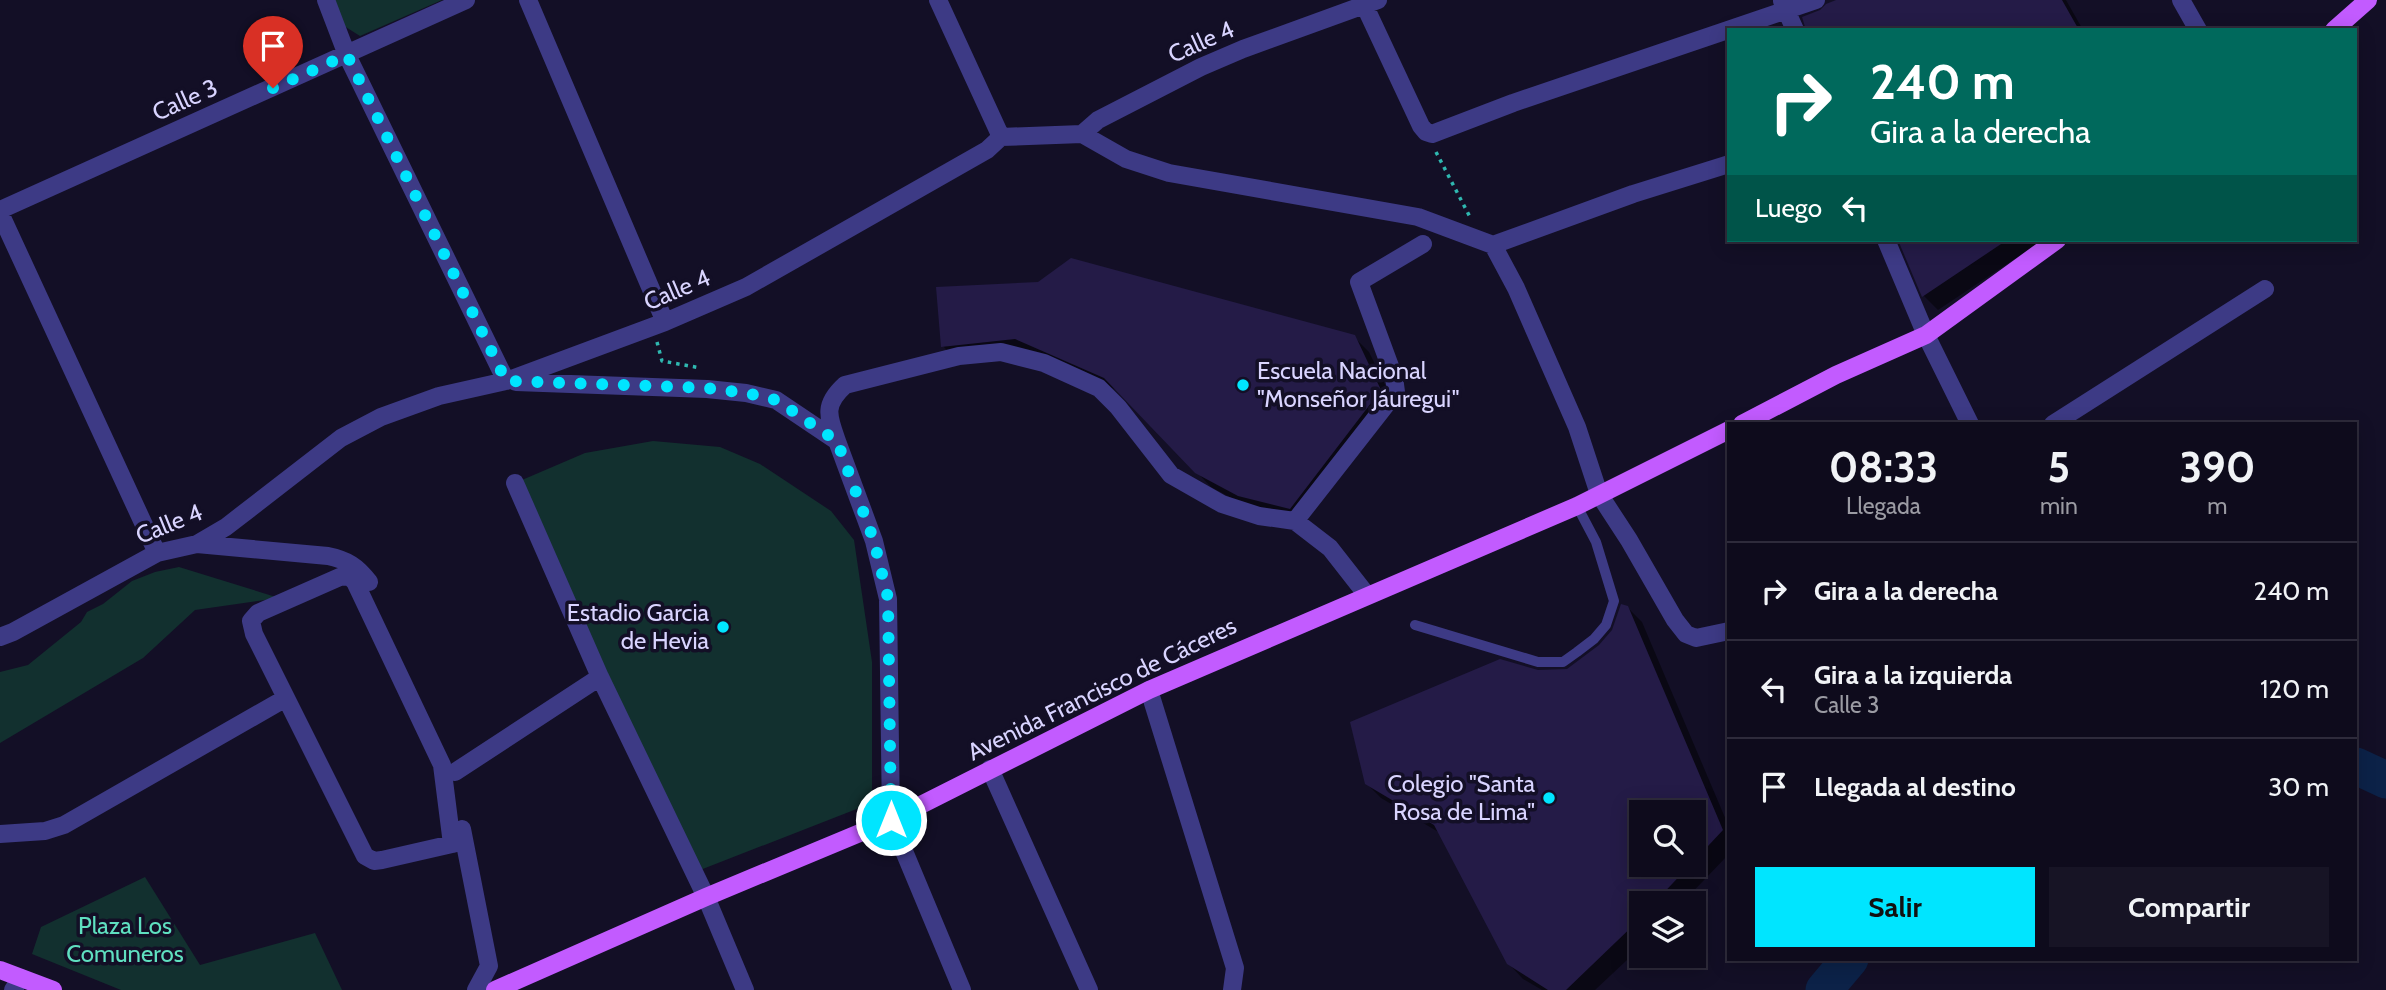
<!DOCTYPE html>
<html lang="es">
<head>
<meta charset="utf-8">
<style>
	:root { --surface:#0e0b1c; --page:#171425; --text:#f1f3f6; --muted:#9b9ba3; --line:#2e2b3b; --accent:#00e5ff }
	body { margin:0; font-family:Cabin,sans-serif; background:var(--page); color:var(--text); height:100vh; display:flex; flex-direction:column; font-size:26px; white-space:nowrap }
	* { box-sizing:border-box; margin:0 }
	p { font-size:23px; color:var(--muted) }
	.icon { flex:none; width:38px; height:38px; fill:none; stroke:currentColor; stroke-width:2; stroke-linecap:round; stroke-linejoin:round }
	.map { position:relative; flex:1; overflow:hidden }
	.sheet { position:absolute; left:1727px; top:422px; width:630px; height:539px; display:flex; flex-direction:column; background:var(--surface); border-radius:0px; box-shadow:0 4px 18px #0003,0 0 0 2px var(--line) }
	.sheet>* { flex:none }
	.guide { position:absolute; left:1727px; top:28px; width:630px; height:214px; border-radius:0px; box-shadow:0 4px 18px #0003,0 0 0 2px var(--line); background:#00695c; color:#fff; overflow:hidden }
	.tools { position:absolute; left:1629px; top:800px; display:grid; gap:14px }
	.tools a { display:grid; place-items:center; width:77px; height:77px; border-radius:0px; background:var(--surface); box-shadow:0 4px 18px #0003,0 0 0 2px var(--line); font-size:35px }
	.pin { position:absolute; display:grid; place-items:center; width:60px; height:60px; color:#fff; margin:-72px -30px; border-radius:50% 50% 50% 0; rotate:-45deg; box-shadow:0 0 7px #0007 }
	.pin .icon { rotate:45deg }
	.me { position:absolute; width:77px; margin:-38px; rotate:0deg; stroke-linejoin:round; filter:drop-shadow(0 0 5px #0008) }
	.turn { display:flex; align-items:center; gap:24px; height:147px; padding:0 28px; font-size:32px }
	.turn .icon { width:91px; height:91px; stroke-width:2.5 }
	.turn b { display:block; font-size:49px; line-height:60px }
	.then { display:flex; align-items:center; height:66px; padding:0 28px; background:#0003; gap:14px; font-size:26px }
	.eta { display:flex; justify-content:space-evenly; align-items:center; height:119px; text-align:center }
	.eta b { font-size:42px; font-weight:700; line-height:49px }
	.cta { display:flex; gap:14px; margin-top:auto; padding:14px 28px }
	.cta a { flex:1; height:80px; border-radius:0px; background:var(--accent); color:#111; font-size:28px; font-weight:700; line-height:80px; text-align:center }
	.cta a+a { background:var(--page); color:var(--text) }
	ul { padding:0; list-style:none }
	li { display:flex; align-items:center; gap:21px; height:98px; padding:0 28px; border-top:2px solid var(--line) }
	li div { flex:1 }
	li b { display:block; font-size:26px }
	li em { font-style:normal }
	.map>svg:first-child { display:block }
	.green { fill:#12302f }
	.shadow { fill:#0007; fill-rule:evenodd }
	.lines { fill:none; stroke-linecap:round; stroke-linejoin:round }
	.river { stroke:#0c2248; stroke-width:37 }
	.building { fill:#241b47 }
	.path { stroke:#2fb8b0; stroke-width:3.5; stroke-dasharray:3.5 5; stroke-linecap:butt }
	.service { stroke:#3d3a85; stroke-width:10 }
	.minor { stroke:#3d3a85; stroke-width:18 }
	.primary { stroke:#c25bff; stroke-width:18 }
	.route { stroke:#00e5ff; stroke-width:12; stroke-dasharray:0 21.6 }
	.poi-dot { fill:#00e5ff; stroke:#130f26; stroke-width:2.5 }
	.labels { text-anchor:middle; stroke-width:7; stroke-linejoin:round; paint-order:stroke }
	.street-label { font-size:24px; fill:#d9d4ff; stroke:#130f26 }
	.poi-label { font-size:24px; fill:#d9d4ff; stroke:#130f26; text-anchor:end }
	.park-label { font-size:24px; fill:#5fe0c0; stroke:#130f26 }
</style>
</head>
<body>
<div class="map">
<svg width="2386" height="990" viewBox="0 0 2386 990">
	<rect width="100%" height="100%" fill="#130f26"/>
	<path class="green" d="M332 0H442L360 36 341 24Z
		M653 441 720 447 760 464 831 511 854 540 872 662V803L695 872 515 483 585 453Z
		M179 567 279 598 195 610 143 658 0 743V672L28 665 81 622 87 612 103 604 132 581 155 572Z
		M145 877 200 965 315 933 342 990H121L32 954 41 927Z"/>
	<path class="shadow" d="M1840 0H2066L2083 30H1808Z
		M1900 240H2043L1938 310 1924 296Z
		M938 289 1354 337 1369 352 1395 405 1305 522 1254 510 1211 487 1119 391 1031 353 957 361 943 346Z
		M1627 607 1642 622 1729 827V854L1682 903H1642V946L1595 990H1542L1523 979 1508 963 1440 833 1381 798 1366 783 1537 672 1567 671 1600 646 1614 631ZM1642 812H1694V864H1642Z"/>
	<g class="lines">
		<path class="river" d="M2356 766 2386 780
			M1824 990 1850 959"/>
	</g>
	<path class="building" d="M1836 0H2062L2079 30H1806L1802 17 1820 10 1826 4Z
		M1898 240H2007L1922 297Z
		M1071 258 1355 335 1381 390 1290 509 1238 496 1195 473 1104 378 1015 339 941 347 936 287 1038 282Z
		M1621 604 1628 606 1723 830 1694 861V812H1642V864H1691L1654 903H1642V917L1566 990H1548L1507 964 1434 825 1365 784 1350 722 1500 659 1538 670 1567 669 1599 645 1612 630Z"/>
	<g class="lines">
		<path class="path" d="M1436 152 1470 217
			M657 342 662 361 701 368"/>
		<path class="service" d="M1415 625 1538 662H1563L1577 652 1594 639 1606 625 1614 601 1596 542 1577 506"/>
		<path class="minor" d="M326 0 347 55 506 381
			M528 0 665 322
			M938 0 1001 137
			M1362 0 1421 126 1426 132 1432 134 1513 103 1816 0
			M2181 0 2198 30
			M1782 1 1795 30
			M1082 134 1126 159 1169 173 1418 217 1493 245 1633 194 1729 164
			M0 210 466 0
			M0 213 157 553
			M1886 240 1926 335 1970 424
			M1493 245 1516 288 1577 427 1599 494 1629 540 1675 620 1686 634 1696 638 1729 631
			M516 382 707 389 746 393 776 400 837 441 874 541 888 599 891 820 962 990
			M2053 424 2265 289
			M837 441C828 416 823 405 845 385L959 356 1001 352 1044 363 1099 388 1118 407 1171 475 1222 504 1259 516 1295 521 1330 548 1366 594
			M515 483 600 677 706 897 745 990
			M1295 521 1396 392 1394 377 1359 282 1423 244
			M197 544 328 556C347 560 357 566 369 582
			M0 637 13 632 157 553 197 544 226 527 341 438 381 417 439 396 506 381 665 322 746 287 987 150 1001 137 1082 134 1098 120 1201 67 1243 49 1378 0
			M1149 690 1235 968 1232 990
			M990 769 1089 990
			M455 772 600 677
			M462 829 489 966 476 990
			M0 834 45 831 64 825 286 698
			M452 844 442 765 355 582 350 577 342 576 258 613 251 621 254 634 365 856 374 861 382 860 452 844 463 841
			M13 990 21 978"/>
		<path class="primary" d="M2334 30 2368 0
			M1742 424 1836 375 1926 335 2057 240
			M0 970 53 990
			M495 990 706 897 891 820 1149 690 1577 506 1729 430"/>
	</g>
	<g class="lines">
		<path class="route" d="M273 88 347 55 506 381 707 388 746 393 776 400 837 441 874 541 888 598 891 820"/>
	</g>
	<g class="poi-dot">
		<circle cx="1243" cy="385" r="7"/>
		<circle cx="723" cy="627" r="7"/>
		<circle cx="1549" cy="798" r="7"/>
	</g>
	<g class="labels">
		<g class="street-label">
			<text transform="translate(1201 42) rotate(-24)" y="8">Calle 4</text>
			<text transform="translate(185 100) rotate(-24)" y="8">Calle 3</text>
			<text transform="translate(677 290) rotate(-23)" y="8">Calle 4</text>
			<text transform="translate(169 524) rotate(-22)" y="8">Calle 4</text>
			<text transform="translate(1102 689) rotate(-26)" y="8">Avenida Francisco de Cáceres</text>
		</g>
		<g class="poi-label">
			<text x="1257" y="379" text-anchor="start">Escuela Nacional<tspan x="1257" dy="28">"Monseñor Jáuregui"</tspan></text>
			<text x="709" y="621">Estadio Garcia<tspan x="709" dy="28">de Hevia</tspan></text>
			<text x="1535" y="792">Colegio "Santa<tspan x="1535" dy="28">Rosa de Lima"</tspan></text>
		</g>
		<g class="park-label">
			<text x="125" y="934">Plaza Los<tspan x="125" dy="28">Comuneros</tspan></text>
		</g>
	</g>
</svg>
<div class="tools">
<a><svg class="icon" aria-label="search" viewBox="0 0 24 24"><circle cx="10" cy="10" r="6"/><path d="M15 15l6 6"/></svg></a>
<a><svg class="icon" aria-label="layers" viewBox="0 0 24 24"><path d="M12 4l9 5-9 5-9-5zM3 14l9 5 9-5"/></svg></a>
</div>
<div class="pin" style="left:273px;top:88px;background:#d93025"><svg class="icon" aria-label="arrive" viewBox="0 0 24 24"><path d="M6 21V4h12l-3 4 3 4H6"/></svg></div>
<svg class="me" style="left:891px;top:820px" viewBox="-20 -20 40 40"><circle r="17" fill="#00e5ff" stroke="#fff" stroke-width="3"/><path d="M0-11L8 9 0 5-8 9z" fill="#fff"/></svg>
<div class="guide">
<div class="turn"><svg class="icon" aria-label="right" viewBox="0 0 24 24"><path d="M7 20v-9h11M14 6l5 5-5 5"/></svg><div><b>240 m</b>Gira a la derecha</div></div>
<div class="then">Luego<svg class="icon" aria-label="left" viewBox="0 0 24 24"><path d="M17 20v-9H6M10 6l-5 5 5 5"/></svg></div>
</div>
<section class="sheet">
<div class="eta">
<div><b>08:33</b><p>Llegada</p></div>
<div><b>5</b><p>min</p></div>
<div><b>390</b><p>m</p></div>
</div>
<ul>
<li><svg class="icon" aria-label="right" viewBox="0 0 24 24"><path d="M7 20v-9h11M14 6l5 5-5 5"/></svg><div><b>Gira a la derecha</b></div><em>240 m</em></li>
<li><svg class="icon" aria-label="left" viewBox="0 0 24 24"><path d="M17 20v-9H6M10 6l-5 5 5 5"/></svg><div><b>Gira a la izquierda</b><p>Calle 3</p></div><em>120 m</em></li>
<li><svg class="icon" aria-label="arrive" viewBox="0 0 24 24"><path d="M6 21V4h12l-3 4 3 4H6"/></svg><div><b>Llegada al destino</b></div><em>30 m</em></li>
</ul>
<div class="cta"><a>Salir</a><a>Compartir</a></div>
</section>
</div>
</body>
</html>
